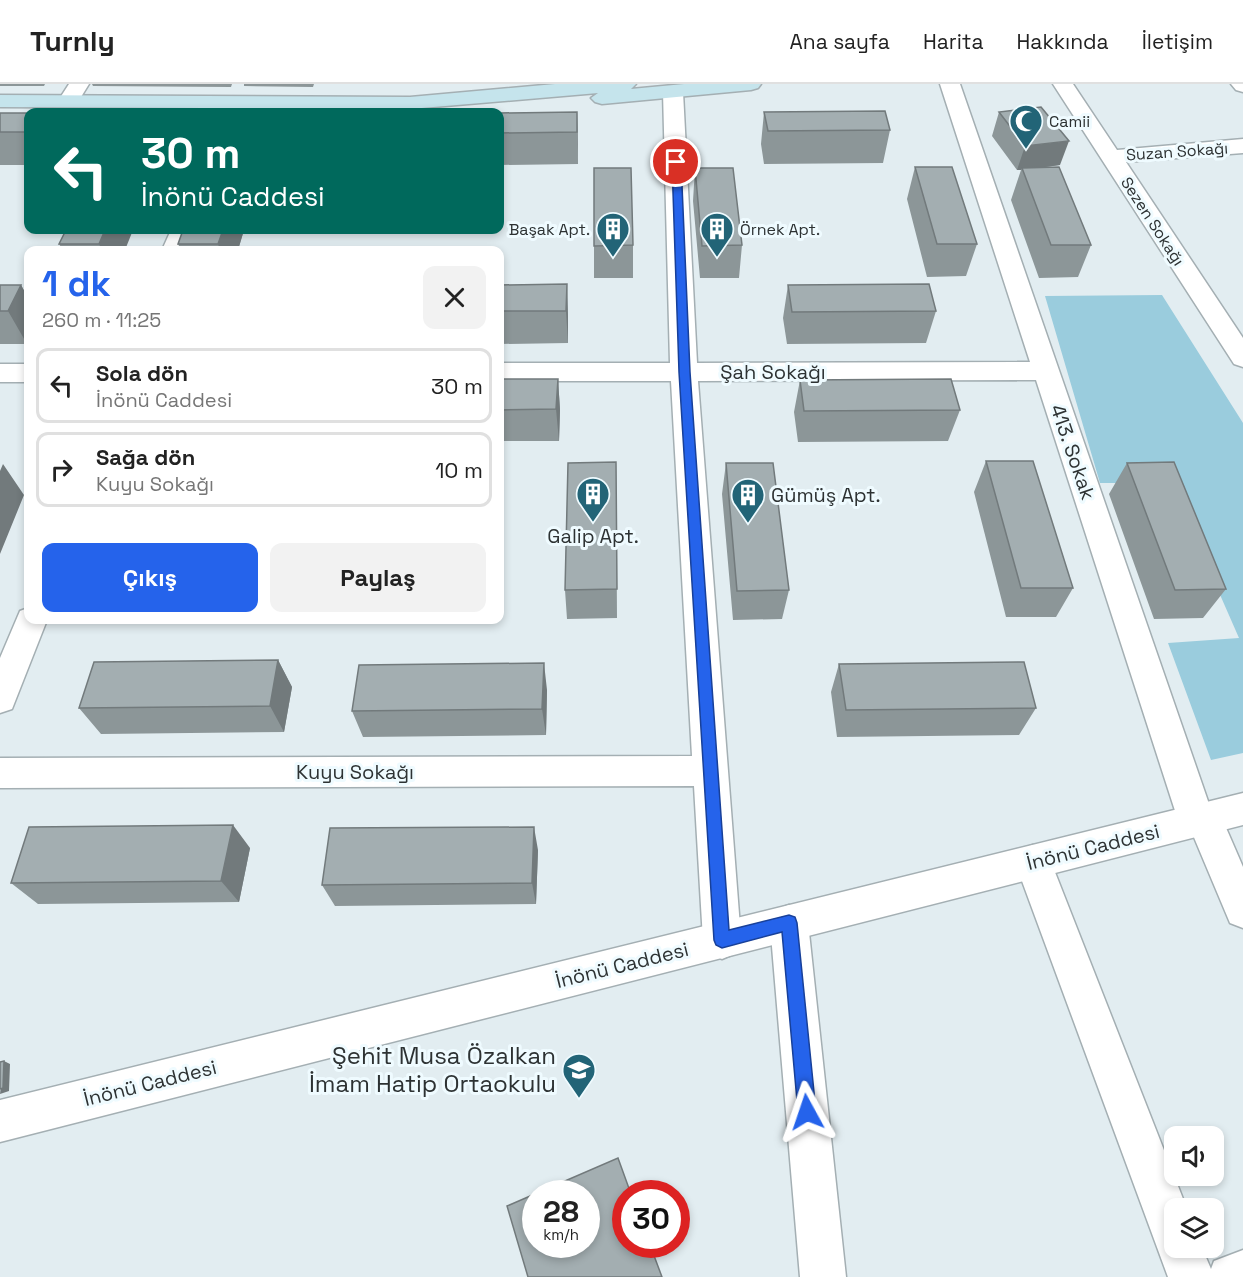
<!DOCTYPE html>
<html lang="tr">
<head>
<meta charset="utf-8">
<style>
	:root { --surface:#fff; --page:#f2f2f2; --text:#222; --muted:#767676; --line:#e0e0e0; --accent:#2563eb }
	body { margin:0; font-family:"Space Grotesk",sans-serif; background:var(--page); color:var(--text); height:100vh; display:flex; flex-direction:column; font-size:22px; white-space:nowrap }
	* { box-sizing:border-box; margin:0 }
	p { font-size:20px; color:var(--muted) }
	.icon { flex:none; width:33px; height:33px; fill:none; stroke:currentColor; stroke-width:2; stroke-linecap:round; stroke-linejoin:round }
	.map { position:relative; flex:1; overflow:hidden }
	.drawer { position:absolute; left:24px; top:162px; width:480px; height:378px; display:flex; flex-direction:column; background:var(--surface); border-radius:12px; box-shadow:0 3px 9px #0003 }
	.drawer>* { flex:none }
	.guide { position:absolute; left:24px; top:24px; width:480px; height:126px; border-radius:12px; box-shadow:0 3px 9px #0003; background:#00695c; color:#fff; overflow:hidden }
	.fabs { position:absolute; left:1164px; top:1042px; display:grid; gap:12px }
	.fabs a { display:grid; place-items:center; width:60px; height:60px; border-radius:12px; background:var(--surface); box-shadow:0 3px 9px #0003; font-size:30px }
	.speed { position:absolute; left:522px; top:1096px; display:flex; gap:12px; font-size:30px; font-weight:700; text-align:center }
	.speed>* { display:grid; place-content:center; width:78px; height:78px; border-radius:50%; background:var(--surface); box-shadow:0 3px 9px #0003; line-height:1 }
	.speed small { font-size:15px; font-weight:400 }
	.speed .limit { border:9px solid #d22; background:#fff; color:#111 }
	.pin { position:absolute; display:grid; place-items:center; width:51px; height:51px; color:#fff; margin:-26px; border:3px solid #fff; border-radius:50%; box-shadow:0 2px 6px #0007 }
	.me { position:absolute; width:66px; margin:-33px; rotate:355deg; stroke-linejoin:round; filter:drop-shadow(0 0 4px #0008) }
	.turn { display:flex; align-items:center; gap:21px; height:126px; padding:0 18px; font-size:27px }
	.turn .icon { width:78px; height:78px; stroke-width:2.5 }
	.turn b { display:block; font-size:42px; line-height:51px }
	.round { display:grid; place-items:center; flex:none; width:63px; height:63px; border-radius:12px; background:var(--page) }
	.summary { display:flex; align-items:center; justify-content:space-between; height:102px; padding:0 18px }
	h1 { font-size:36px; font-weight:700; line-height:45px; color:var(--accent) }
	.primary-button { display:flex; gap:12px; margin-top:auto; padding:12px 18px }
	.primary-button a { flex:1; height:69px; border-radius:12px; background:var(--accent); color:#fff; font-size:24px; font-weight:700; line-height:69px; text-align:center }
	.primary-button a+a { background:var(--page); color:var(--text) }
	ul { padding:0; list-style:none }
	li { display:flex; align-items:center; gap:18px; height:75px; margin:0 12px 9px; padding:0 6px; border:3px solid var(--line); border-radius:12px }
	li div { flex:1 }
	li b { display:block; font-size:22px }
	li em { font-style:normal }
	header { display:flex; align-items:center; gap:36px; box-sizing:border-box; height:84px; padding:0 30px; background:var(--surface); border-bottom:2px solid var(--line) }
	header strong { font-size:28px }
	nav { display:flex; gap:33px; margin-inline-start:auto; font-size:21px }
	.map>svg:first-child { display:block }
	.green { fill:#9accdd }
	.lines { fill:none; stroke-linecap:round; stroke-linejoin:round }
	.minor-casing { stroke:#a4afb3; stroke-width:3 }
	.tertiary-casing { stroke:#a4afb3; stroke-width:3 }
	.secondary-casing { stroke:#a4afb3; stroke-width:3 }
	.minor { fill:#fff; fill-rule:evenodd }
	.tertiary { fill:#fff; fill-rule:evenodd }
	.secondary { fill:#c5e4ec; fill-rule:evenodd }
	.wall { fill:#8c9698 }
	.shaded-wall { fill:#727a7c }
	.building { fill:#a3aeb1; stroke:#727a7c; stroke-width:1.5; fill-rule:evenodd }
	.route { fill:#2563eb; stroke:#184099; stroke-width:1.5 }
	.labels { text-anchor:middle; stroke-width:6; stroke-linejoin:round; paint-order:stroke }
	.far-poi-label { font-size:16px; fill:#2d3233; stroke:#effbff; text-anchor:start }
	.far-street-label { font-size:16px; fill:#2d3233; stroke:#effbff }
	.street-label { font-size:20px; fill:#2d3233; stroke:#effbff }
	.poi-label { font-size:20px; fill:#2d3233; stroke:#effbff; text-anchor:start }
	.near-poi-label { font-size:24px; fill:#2d3233; stroke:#effbff; text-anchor:end }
</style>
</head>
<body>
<header>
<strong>Turnly</strong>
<nav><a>Ana sayfa</a><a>Harita</a><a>Hakkında</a><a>İletişim</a></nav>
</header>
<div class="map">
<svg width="1243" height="1193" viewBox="0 0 1243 1193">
	<rect width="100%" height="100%" fill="#e2edf1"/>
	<path class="green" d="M1162 211 1243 339V669L1211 676 1168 559 1239 554 1171 399H1100L1045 212Z"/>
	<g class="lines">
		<g class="minor-casing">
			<path id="minor" d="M69 0H89L76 21 69 23 62 21 58 17Z
				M940 0H960L1209 720 1217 723 1243 783V844L1230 839 1193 751 1183 748 1178 736 1036 296 698 297 741 856 736 869 722 875 708 869 703 856 694 702 0 704V674L692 672 671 297H500V279H670L663 8 666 4 673 2 680 4 683 8 697 279 1030 278Z
				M1053 0H1073L1117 66 1243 55V69L1126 78 1243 254V283L1234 280Z
				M1231 0H1243V8L1236 6Z
				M171 146H195L186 166H162Z
				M0 280H28V298H0Z
				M28 524V536H47L12 625 0 629V574L20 527Z
				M1033 761 1046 766 1051 778 1187 1125H1174V1164H1202L1211 1185 1214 1177 1243 1166V1193H1168L1015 778 1020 766Z
				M789 821 802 826 808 839 846 1193H800L770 839 776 826Z"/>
		</g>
		<g class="tertiary-casing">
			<path id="tertiary" d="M1243 709V741L0 1058V1016Z"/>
		</g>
		<g class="secondary-casing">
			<path id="secondary" d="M555 0H636L631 5 684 0H761L758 4 751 6 602 20 595 18 591 14 598 9 410 25 0 23V11L410 13Z"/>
		</g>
		<use href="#minor" class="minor"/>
		<use href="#tertiary" class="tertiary"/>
		<use href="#secondary" class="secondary"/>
	</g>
	<path class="wall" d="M0 0H45L44 2H0Z
		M92 0H232L231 3 93 2Z
		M244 0H314L313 3 244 2Z
		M577 28 578 80 500 81V29Z
		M764 28 890 46 883 79 764 80 761 60Z
		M999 28 1060 81 1039 84 1091 161 1078 193 1039 194 1011 116 1021 86H1017L992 52Z
		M0 29H28V81H0Z
		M915 83 977 160 966 192 927 193 907 115Z
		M695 84 742 161 739 194H700L693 117Z
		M66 146 125 166H63L59 160Z
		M244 146 238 166H181L178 160Z
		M633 161V194H594V162Z
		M567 200 568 233V259L500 260V201Z
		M0 201H21L28 214V256L27 260H0Z
		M788 201 936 227 926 259 787 260 783 234Z
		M500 295H558L560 326 559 357H500Z
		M800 296 960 326 948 357 798 358 794 328Z
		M986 377 1073 504 1056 533H1006L974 408Z
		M616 378 617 534 567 535 565 506Z
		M726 379 789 506 782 535 733 536 722 410Z
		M1127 379 1226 505 1203 534 1154 535 1109 410Z
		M278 576 292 603 284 648 101 650 79 624Z
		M839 580 1036 624 1019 651 837 653 831 608Z
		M547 606 546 651 363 653 352 627Z
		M250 764 239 818 38 820 11 799Z
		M538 766 536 820 335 822 322 801Z"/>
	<path class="shaded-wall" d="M577 28 578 61V80L577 48Z
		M1069 57 1060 81 1023 86 1022 84 1021 86H1017L1025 62Z
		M105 146H133L125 166H102L99 160Z
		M223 146H244L238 166H220L218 160Z
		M567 200 568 233V259L566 227Z
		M21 201 28 214V256L27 260 8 227Z
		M558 295 560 326 559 357 556 325Z
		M3 380 24 411 0 470V387Z
		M278 576 292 603 284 648 270 622Z
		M544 579 547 606 546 651 542 625Z
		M233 741 250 764 239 818 221 797Z
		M534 743 538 766 536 820 532 799Z
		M4 977 10 980 9 1007 0 1010Z"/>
	<path class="building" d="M1041 23 1069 57 1025 62 999 28Z
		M885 27 890 46 768 47 764 28Z
		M577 28V48L500 49V29Z
		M0 29H28V48H0Z
		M915 83H952L977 160H937Z
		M1059 83 1091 161H1051L1022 84Z
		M594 84H631L633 161 594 162Z
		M695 84H733L742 161 702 162Z
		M66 146H105L99 160H59Z
		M183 146H223L218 160H178Z
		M567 200 566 227H500V201Z
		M929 200 936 227 792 228 788 201Z
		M0 201H21L8 227H0Z
		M500 295H558L556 325 500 326Z
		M951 295 960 326 804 327 800 296Z
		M986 377H1033L1073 504H1021Z
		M616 378 617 505 565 506 568 379Z
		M1174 378 1226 505 1175 506 1127 379Z
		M726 379H773L789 506 737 507Z
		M278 576 270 622 79 624 94 578Z
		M1024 578 1036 624 846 626 839 580Z
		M544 579 542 625 352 627 359 581Z
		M233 741 221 797 11 799 29 743Z
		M534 743 532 799 322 801 330 744Z
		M4 977 3 1004 0 1005V978Z
		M618 1074 631 1110H626V1161H650L662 1193H528L507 1122ZM536 1110H586V1161H536Z"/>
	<path class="route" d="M676 75 681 78 690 288 729 846 789 831 795 833 797 839 816 1028 813 1034 807 1036 801 1034 798 1028 782 848 722 864 716 861 714 856 679 288 672 78Z"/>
	<defs>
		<g id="mosque-pin" transform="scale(1.725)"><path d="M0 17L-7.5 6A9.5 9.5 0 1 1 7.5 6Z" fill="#226477" stroke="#effbff"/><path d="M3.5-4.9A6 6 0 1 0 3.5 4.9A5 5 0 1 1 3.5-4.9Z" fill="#fff"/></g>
		<g id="building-pin" transform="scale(1.725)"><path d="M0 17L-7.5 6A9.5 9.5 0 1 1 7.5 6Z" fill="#226477" stroke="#effbff"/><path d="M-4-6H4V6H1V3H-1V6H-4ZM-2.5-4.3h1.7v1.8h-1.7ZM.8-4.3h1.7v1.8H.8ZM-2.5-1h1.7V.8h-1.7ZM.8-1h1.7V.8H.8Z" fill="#fff"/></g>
		<g id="school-pin" transform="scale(1.725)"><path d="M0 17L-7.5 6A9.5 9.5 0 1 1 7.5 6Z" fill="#226477" stroke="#effbff"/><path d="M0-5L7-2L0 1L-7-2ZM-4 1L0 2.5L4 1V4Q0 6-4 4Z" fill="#fff"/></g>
	</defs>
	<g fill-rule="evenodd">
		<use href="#mosque-pin" x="1026" y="37"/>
		<use href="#building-pin" x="613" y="145"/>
		<use href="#building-pin" x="717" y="145"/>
		<use href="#building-pin" x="593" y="410"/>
		<use href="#building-pin" x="748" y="411"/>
		<use href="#school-pin" x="579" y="986"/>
	</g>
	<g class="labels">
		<g class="far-poi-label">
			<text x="1049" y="43">Camii</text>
			<text x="590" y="151" text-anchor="end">Başak Apt.</text>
			<text x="740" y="151">Örnek Apt.</text>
		</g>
		<g class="far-street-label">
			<text transform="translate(1177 67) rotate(-4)" y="6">Suzan Sokağı</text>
			<text transform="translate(1153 137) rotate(57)" y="6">Sezen Sokağı</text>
		</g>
		<g class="street-label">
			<text x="773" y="295">Şah Sokağı</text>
			<text transform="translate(1073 368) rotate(71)" y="7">413. Sokak</text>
			<text x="355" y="695">Kuyu Sokağı</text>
			<text transform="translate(1093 763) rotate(-14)" y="7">İnönü Caddesi</text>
			<text transform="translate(622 881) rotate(-14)" y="7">İnönü Caddesi</text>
			<text transform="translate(150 999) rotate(-14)" y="7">İnönü Caddesi</text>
		</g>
		<g class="poi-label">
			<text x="771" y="418">Gümüş Apt.</text>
			<text x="593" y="459" text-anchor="middle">Galip Apt.</text>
		</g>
		<g class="near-poi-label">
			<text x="556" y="980">Şehit Musa Özalkan<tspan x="556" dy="28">İmam Hatip Ortaokulu</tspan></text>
		</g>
	</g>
</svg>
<div class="fabs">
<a><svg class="icon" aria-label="sound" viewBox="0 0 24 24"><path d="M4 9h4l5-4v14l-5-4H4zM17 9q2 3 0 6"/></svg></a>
<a><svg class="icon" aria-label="layers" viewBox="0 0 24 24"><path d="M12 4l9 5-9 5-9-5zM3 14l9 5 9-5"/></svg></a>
</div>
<div class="speed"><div>28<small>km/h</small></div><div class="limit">30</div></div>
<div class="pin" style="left:676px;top:78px;background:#d93025"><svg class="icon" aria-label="arrive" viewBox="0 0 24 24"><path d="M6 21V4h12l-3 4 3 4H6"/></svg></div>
<svg class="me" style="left:807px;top:1028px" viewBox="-20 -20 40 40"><path d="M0-17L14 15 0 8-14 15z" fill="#2563eb" stroke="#fff" stroke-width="4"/></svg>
<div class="guide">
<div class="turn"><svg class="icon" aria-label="left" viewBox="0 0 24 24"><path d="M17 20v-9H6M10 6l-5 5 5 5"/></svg><div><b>30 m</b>İnönü Caddesi</div></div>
</div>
<section class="drawer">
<div class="summary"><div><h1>1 dk</h1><p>260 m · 11:25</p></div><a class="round"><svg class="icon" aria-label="close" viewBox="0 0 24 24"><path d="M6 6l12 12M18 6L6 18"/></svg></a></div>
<ul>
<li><svg class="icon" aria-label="left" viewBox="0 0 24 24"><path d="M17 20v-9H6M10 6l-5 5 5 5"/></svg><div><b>Sola dön</b><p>İnönü Caddesi</p></div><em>30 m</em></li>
<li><svg class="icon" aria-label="right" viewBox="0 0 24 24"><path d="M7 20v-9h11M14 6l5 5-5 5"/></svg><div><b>Sağa dön</b><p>Kuyu Sokağı</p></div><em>10 m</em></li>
</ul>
<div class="primary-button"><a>Çıkış</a><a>Paylaş</a></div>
</section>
</div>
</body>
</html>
